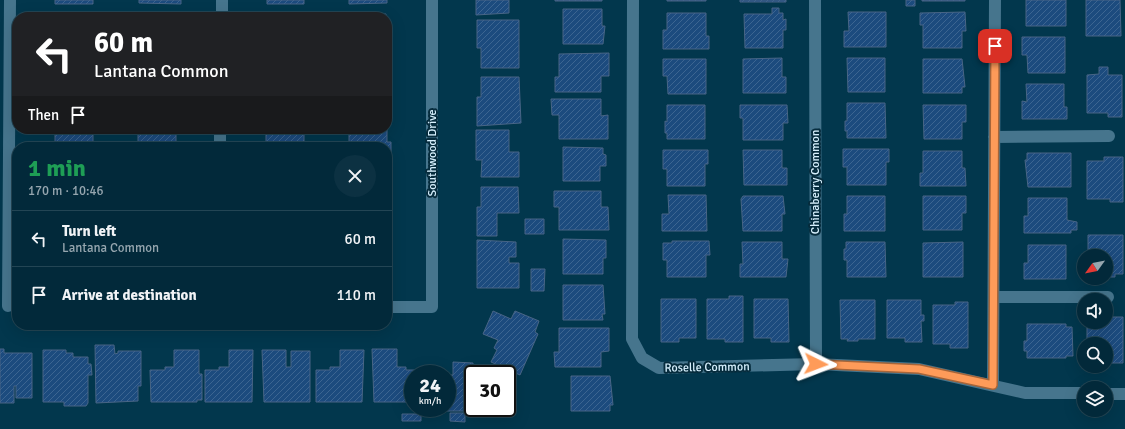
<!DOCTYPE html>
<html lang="en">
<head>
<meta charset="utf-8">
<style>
	:root { --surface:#02293a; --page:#0c3142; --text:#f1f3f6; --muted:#96a6af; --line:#234554 }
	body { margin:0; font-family:Signika,sans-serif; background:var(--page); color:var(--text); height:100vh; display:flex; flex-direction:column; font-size:15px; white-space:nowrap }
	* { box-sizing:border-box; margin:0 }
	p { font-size:13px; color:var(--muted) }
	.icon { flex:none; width:22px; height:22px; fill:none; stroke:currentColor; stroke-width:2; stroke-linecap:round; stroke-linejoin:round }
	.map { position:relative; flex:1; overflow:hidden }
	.drawer { position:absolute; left:12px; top:142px; width:380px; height:188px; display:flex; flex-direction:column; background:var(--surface); border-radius:16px; box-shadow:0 4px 16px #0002,0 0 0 1px var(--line) }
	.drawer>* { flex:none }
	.banner { position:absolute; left:12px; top:12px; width:380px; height:122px; border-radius:16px; box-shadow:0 4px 16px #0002,0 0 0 1px var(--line); background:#202124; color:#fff; overflow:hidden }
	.needle { width:26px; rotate:237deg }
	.controls { position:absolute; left:1077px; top:249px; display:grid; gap:8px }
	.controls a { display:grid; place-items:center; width:36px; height:36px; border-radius:50%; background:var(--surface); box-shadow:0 4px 16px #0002,0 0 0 1px var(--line); font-size:20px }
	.speed { position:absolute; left:404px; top:365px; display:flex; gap:8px; font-size:20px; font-weight:700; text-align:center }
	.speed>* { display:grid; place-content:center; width:52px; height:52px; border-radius:50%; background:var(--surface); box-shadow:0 4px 16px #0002,0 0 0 1px var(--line); line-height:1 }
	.speed small { font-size:10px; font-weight:400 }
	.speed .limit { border:2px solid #111; border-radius:6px; background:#fff; color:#111 }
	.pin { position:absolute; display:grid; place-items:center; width:34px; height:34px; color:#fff; margin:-17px; border-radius:8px; box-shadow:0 2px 6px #0006 }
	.me { position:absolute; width:44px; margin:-22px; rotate:93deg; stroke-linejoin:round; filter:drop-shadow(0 0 3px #0008) }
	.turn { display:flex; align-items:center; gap:14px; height:84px; padding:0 16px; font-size:18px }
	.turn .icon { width:52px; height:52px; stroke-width:2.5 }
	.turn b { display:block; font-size:28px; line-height:34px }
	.then { display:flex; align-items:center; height:38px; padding:0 16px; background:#0003; gap:8px; font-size:15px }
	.round { display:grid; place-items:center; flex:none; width:42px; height:42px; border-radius:21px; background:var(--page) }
	.headline { display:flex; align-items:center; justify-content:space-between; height:68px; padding:0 16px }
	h1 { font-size:24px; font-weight:800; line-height:30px; color:#1e9e55 }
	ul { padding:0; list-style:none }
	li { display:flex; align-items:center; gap:12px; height:56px; padding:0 16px; border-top:1px solid var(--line) }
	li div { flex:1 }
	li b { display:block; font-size:15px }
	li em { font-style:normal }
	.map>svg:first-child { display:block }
	.building { fill:url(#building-hatch); stroke:#486586 }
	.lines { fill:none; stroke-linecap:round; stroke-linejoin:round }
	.street { stroke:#46758d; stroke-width:12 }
	.route-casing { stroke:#a5653a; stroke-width:10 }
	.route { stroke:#fe9b59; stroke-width:7 }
	.labels { text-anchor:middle; stroke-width:4; stroke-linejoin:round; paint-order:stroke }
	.street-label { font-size:12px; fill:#d7f0fd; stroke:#062c3d }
</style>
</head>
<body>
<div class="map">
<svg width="1125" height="429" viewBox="0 0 1125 429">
	<defs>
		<pattern id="building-hatch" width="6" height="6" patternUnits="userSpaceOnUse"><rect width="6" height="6" fill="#1c4b7e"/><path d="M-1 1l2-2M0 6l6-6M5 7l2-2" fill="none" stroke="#3c6591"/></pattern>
	</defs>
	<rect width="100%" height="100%" fill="#02374d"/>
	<path class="building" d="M55 0H93V4H55Z
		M139 0H181V4L139 3Z
		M267 0H304V4H267Z
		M349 0H387V3L349 4Z
		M476 0H509V13L476 15Z
		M555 0H602V1H555Z
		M667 0H706V1H667Z
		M740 0H786V2H740Z
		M906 0H915V6H906Z
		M922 0H965V1H922Z
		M1026 0H1066V26H1026Z
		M1086 0H1120L1121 36H1086Z
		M772 8H779V13H783V20L786 19V30H783V48H745L744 14H772Z
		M563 9H602V26H605L603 44H563Z
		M848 12H886V47H844V31H849Z
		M965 12 966 31H962V48H923V25H920V13Z
		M138 13H176V17H138Z
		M267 13H304V17H267Z
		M349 13 386 14V17H349Z
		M667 13H706V36H709V49H663V30H667Z
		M55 14H93V17H55Z
		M477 20H519V68H481V48H477Z
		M387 32H390V61H387Z
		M1022 37H1065V73H1028L1027 55H1022Z
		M609 53V76H601V92H555V77H559V54Z
		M782 58V77H786V93H743V59Z
		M847 58H885V92H848Z
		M663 59H706V94H668L667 76H663Z
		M923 59H962L965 87H962V93H923Z
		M387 65H392V94H387Z
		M1099 67H1108V75H1122V117H1108V113H1087V75L1099 74Z
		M481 77H519L521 123 477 126V97H481Z
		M1026 84H1064V107H1067V119H1022V101L1027 102Z
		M551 99H601V116L608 115V139H559V115H552Z
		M847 103H885L886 138H847V131H845V121H847Z
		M667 105H705V139H667V133H665V121L667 122Z
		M740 105H787L788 123H783V140H743V118H740Z
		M923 105H966V122H962V139H924Z
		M55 129H93V147H50V142H55Z
		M138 129H176V143L180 142V147H138Z
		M266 129H304V147H262V143H266Z
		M349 129H387V142H391V171H387V147H349Z
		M476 130H509V152H519V177H481L482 160H476Z
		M563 147 603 148V154L606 155V166H600V181H563Z
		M843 149H889V162H886V185H847V167H843Z
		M663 150H708V164H705V186H667V169H663Z
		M743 150H782V168H787V185H744Z
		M923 151H962V168H965L966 186H920V173H923Z
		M1027 153H1071V187H1028L1025 160H1027Z
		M1104 157H1123V202H1110V199H1087V161H1104Z
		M387 176H392L390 224H387Z
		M481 187H518L519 213H497V236H477V207H481Z
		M554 191H601V207H608L609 230H559V207H554Z
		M668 195H706L707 231H662V214H669Z
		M743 196H783L785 214H782V231H743L741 199Z
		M847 196H885V231H844V214H847Z
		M923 196H966V213H962V230H923Z
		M1028 198H1067V220L1077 222V230H1071V233H1024V216H1028Z
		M525 219H544V234H525Z
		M387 233H391V271H387Z
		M1088 235H1123V274H1115V277H1106V256H1088Z
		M563 239 606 240V258H603V274H563Z
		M477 240 516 242V257H509V263H519V288H477Z
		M672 241H709L710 255H706V277H667V260H663V243H672Z
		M742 242H782V259H788L786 277H740V264H743Z
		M846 242H885L886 277H847V260H844V249H846Z
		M963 242V277H923V243Z
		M1028 245H1066V279H1024V263H1028Z
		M531 269H545L544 291H531Z
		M563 285H603L605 314H602L603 320H563Z
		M729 296H743V342H725V339H707V299H729Z
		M661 299H696V338H679V342H661Z
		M754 299H788L789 342H771V338H754Z
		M840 300H875V339H858V341H847L848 339H841Z
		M887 300H921V315H924V321H921L922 342H905V338H887Z
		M955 302H968V348H950V344H933V305H955Z
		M493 311 511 319 515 311 539 321 535 332 538 334 520 375 491 362 497 350 494 348 498 340 483 334Z
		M1106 317H1123V363H1110V360H1106V344H1087V322H1106Z
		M1027 324H1066V327H1072L1073 356H1066V358H1027V351H1024V341H1027Z
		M559 328H609V351L601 352V367H555L554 352H559Z
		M95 345H114L115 354 118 353V351H141V386H138V401L96 403Z
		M0 349H4V353H32V398H16V386H14V403H0Z
		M372 349H397V367H406V370H421V374H413V402H374Z
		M43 350H66V353H73V357H88V364H91L92 375H88V403L86 406H64V402H43Z
		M174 350H199V374H202V400H197V402H151L150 370H165V367H174Z
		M229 350H253L252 402H205V370H219V367H229Z
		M262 350H286V367H291V351H310V402H264Z
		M340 350H364L362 402H316V370H330V367H340Z
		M453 362 473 363 474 411H429V408H447V375H453Z
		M571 376H610L613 405H610V411H571Z
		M450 413H465V422L450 421Z
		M402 414H421V421H402Z"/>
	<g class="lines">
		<path class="street" d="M633 0 632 339 642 358 659 368 816 364 919 369 1025 393H1084
			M815 0 816 364
			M222 17V0
			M994 137 1109 136
			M220 147V129
			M994 297H1108
			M8 306 10 0
			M387 307H432V0
			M993 385 995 0
			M1106 394H1125"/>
	</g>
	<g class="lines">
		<g class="route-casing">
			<path id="route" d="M816 364 919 369 993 385 995 46"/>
		</g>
		<use href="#route" class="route"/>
	</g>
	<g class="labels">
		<g class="street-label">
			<text transform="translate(432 153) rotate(-90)" y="4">Southwood Drive</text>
			<text transform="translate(815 182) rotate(-90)" y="4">Chinaberry Common</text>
			<text transform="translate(707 367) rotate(-1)" y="4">Roselle Common</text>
		</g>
	</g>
</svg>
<div class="controls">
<a><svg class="needle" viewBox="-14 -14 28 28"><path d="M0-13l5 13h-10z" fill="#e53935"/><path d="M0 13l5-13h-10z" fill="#96a6af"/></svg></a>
<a><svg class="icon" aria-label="sound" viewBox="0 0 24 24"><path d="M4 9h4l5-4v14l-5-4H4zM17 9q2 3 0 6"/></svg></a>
<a><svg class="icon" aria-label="search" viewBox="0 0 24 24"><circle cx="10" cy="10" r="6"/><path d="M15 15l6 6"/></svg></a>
<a><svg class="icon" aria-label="layers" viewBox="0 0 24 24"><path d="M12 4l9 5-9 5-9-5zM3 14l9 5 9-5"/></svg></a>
</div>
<div class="speed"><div>24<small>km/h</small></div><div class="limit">30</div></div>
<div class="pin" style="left:995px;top:46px;background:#d93025"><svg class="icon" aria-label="arrive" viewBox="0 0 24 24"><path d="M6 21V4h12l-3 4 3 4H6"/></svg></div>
<svg class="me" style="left:816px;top:364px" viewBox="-20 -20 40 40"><path d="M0-17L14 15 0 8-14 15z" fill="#fe9b59" stroke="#fff" stroke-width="4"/></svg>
<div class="banner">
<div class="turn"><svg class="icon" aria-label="left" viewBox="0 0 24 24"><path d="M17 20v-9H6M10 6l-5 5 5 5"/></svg><div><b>60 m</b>Lantana Common</div></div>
<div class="then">Then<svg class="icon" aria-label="arrive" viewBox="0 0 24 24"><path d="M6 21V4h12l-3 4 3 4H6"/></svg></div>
</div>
<section class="drawer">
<div class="headline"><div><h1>1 min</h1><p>170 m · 10:46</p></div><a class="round"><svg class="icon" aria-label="close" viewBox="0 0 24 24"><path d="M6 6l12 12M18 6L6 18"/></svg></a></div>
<ul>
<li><svg class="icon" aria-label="left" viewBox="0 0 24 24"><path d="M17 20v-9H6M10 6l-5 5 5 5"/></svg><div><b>Turn left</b><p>Lantana Common</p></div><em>60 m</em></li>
<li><svg class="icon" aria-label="arrive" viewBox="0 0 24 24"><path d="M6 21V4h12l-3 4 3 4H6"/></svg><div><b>Arrive at destination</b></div><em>110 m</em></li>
</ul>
</section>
</div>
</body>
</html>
